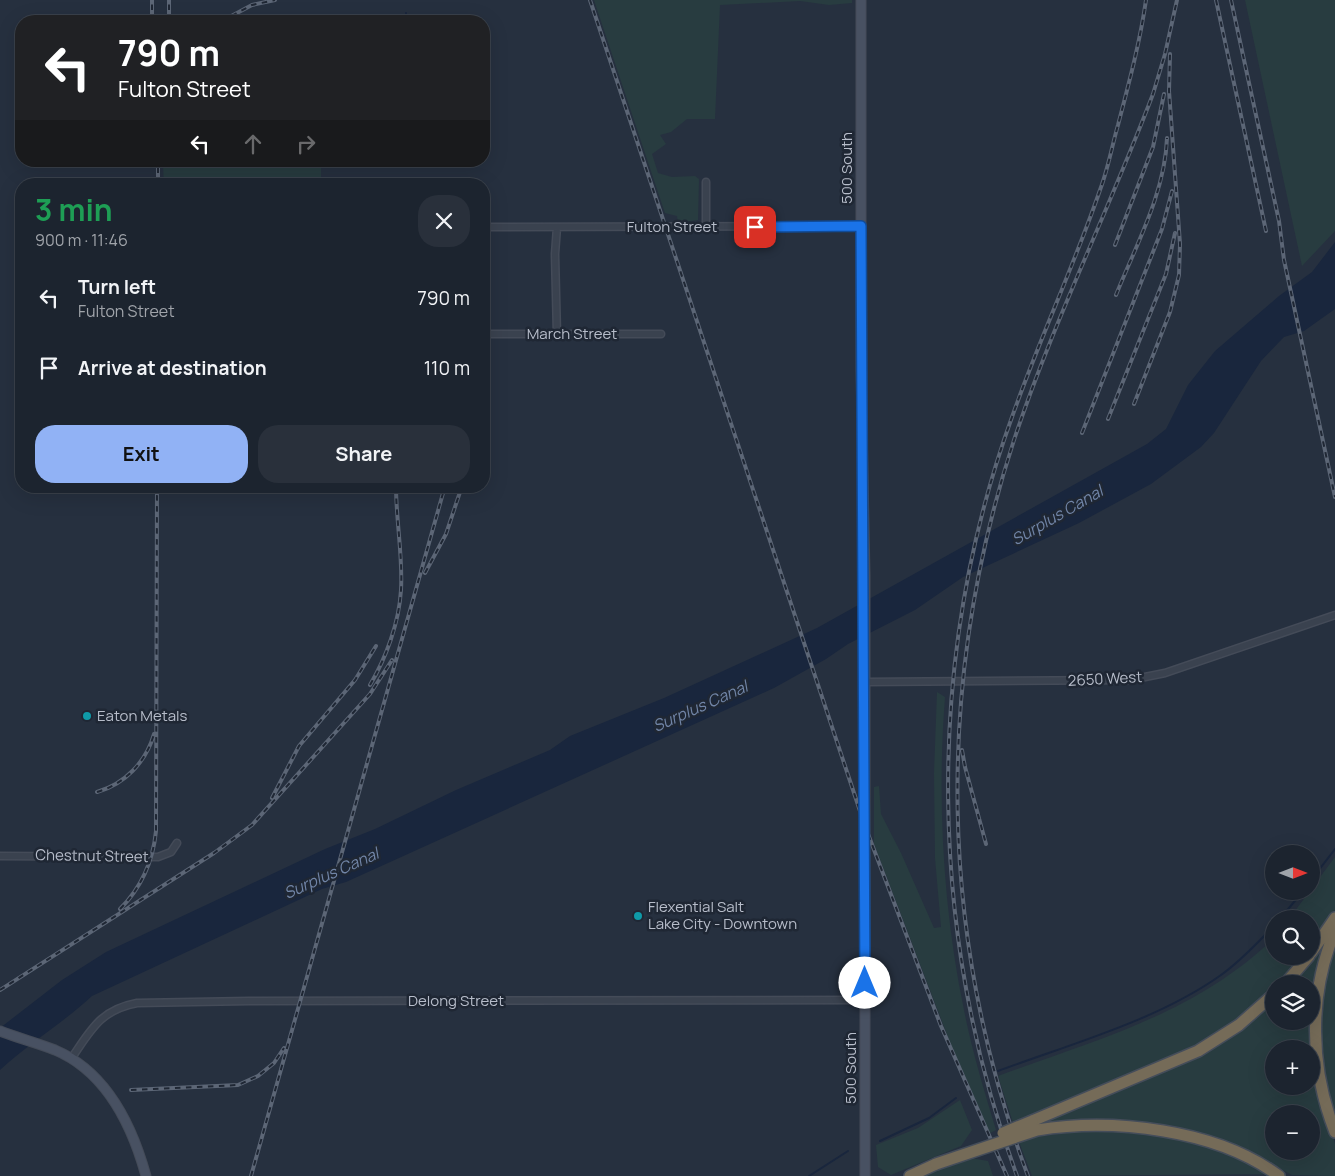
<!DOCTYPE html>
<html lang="en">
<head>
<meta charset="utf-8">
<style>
	:root { --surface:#1c242f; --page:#29303b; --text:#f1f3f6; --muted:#a0a4aa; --line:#3a414b; --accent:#91b2f5 }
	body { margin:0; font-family:Manrope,sans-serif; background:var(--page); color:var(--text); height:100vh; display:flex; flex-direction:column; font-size:19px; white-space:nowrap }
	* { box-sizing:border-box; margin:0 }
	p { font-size:16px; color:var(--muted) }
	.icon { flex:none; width:28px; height:28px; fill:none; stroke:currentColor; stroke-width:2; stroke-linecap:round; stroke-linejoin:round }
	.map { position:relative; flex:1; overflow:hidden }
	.drawer { position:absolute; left:15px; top:178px; width:475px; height:315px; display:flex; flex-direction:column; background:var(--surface); border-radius:20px; box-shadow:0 5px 20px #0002,0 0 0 1px var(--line) }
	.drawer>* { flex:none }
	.guide { position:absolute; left:15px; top:15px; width:475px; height:152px; border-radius:20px; box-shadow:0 5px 20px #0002,0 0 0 1px var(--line); background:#202124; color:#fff; overflow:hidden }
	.needle { width:32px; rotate:90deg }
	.fabs { position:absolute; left:1265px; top:845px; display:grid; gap:10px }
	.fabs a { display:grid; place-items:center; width:55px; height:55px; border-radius:50%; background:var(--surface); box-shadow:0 5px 20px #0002,0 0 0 1px var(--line); font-size:25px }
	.pin { position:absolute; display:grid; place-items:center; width:42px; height:42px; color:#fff; margin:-21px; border-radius:10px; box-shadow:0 2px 8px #0006 }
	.me { position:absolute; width:55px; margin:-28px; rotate:0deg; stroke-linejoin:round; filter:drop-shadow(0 0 4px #0008) }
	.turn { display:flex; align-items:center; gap:18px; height:105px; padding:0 20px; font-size:22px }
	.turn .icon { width:65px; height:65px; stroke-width:2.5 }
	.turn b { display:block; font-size:35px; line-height:42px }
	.lanes { display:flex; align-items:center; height:48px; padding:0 20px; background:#0003; justify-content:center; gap:25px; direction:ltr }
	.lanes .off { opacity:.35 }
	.round { display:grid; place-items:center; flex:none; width:52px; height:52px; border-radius:20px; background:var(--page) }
	.head { display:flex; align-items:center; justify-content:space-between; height:85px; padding:0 20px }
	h1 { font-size:30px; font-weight:700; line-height:38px; color:#1e9e55 }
	.cta { display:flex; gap:10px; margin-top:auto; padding:10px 20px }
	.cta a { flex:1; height:58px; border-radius:20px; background:var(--accent); color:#111; font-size:20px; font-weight:700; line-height:58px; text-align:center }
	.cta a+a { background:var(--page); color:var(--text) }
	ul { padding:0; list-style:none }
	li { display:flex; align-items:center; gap:15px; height:70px; padding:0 20px }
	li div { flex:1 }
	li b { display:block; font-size:19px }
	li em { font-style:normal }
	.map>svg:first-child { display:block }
	.green { fill:#283c40; fill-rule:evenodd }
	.water { fill:#19263d }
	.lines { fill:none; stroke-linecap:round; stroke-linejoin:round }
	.stream { stroke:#19263d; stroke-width:2 }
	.street-casing { stroke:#444b58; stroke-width:9 }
	.secondary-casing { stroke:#444b58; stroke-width:11 }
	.highway-casing { stroke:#454d5a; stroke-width:14 }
	.street { stroke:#3a424f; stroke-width:6 }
	.secondary { stroke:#485162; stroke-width:9 }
	.highway { stroke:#756b58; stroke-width:11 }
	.rail-casing { stroke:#5c6676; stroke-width:4 }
	.rail { stroke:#1f2734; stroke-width:2; stroke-dasharray:5.5; stroke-linecap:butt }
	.highway-bridge-casing { stroke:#454d5a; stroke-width:14; stroke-linecap:butt }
	.highway-bridge { stroke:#756b58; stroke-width:11 }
	.route-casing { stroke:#114b97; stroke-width:12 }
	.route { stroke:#1a73e8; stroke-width:9 }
	.culture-dot { fill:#0f9aa8; stroke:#1f2734; stroke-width:2 }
	.labels { text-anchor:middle; stroke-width:5; stroke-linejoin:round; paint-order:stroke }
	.street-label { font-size:15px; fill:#b7bdca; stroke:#1f2734 }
	.poi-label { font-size:15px; fill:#b7bdca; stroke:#1f2734; text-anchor:start }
	.water-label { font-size:16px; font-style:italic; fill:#7185a7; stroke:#1f2734 }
</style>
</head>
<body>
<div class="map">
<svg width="1335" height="1176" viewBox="0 0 1335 1176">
	<rect width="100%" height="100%" fill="#26303f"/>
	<path class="green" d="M594 0H852V3L829 5 800 1 720 5 715 119H687L671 132 660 135 666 144 652 154 658 173 672 177 695 176 699 179 698 220 678 223 677 216 665 213Z
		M1245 0H1335V231L1302 266Z
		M163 167H321V184H164Z
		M937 692 945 697C937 800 943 909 964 1010 972 1051 984 1090 996 1130L990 1133 951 1045 874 844V787L879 786 881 814 901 853 934 928 941 927 935 858 934 773Z
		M1335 857V910L1311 946V919H1289Z
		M1274 938V956H1303L1279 984H1274V989L1239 1020 1186 1052 1014 1126 998 1076C1098 1039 1195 1014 1274 938Z
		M1335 946V1123L1321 1066 1320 998Z
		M1319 949 1324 951 1311 1049H1274V1086H1311V1053L1335 1144V1176L1292 1175 1229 1142 1174 1126 1101 1119 1035 1126 1184 1062 1274 1001V1021H1311V984H1291ZM1274 1114H1311V1151H1274Z
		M960 1100 972 1130 961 1146 891 1175 878 1167 876 1145 918 1128Z
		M1099 1129 1136 1130 1221 1149 1272 1174 1032 1176 1019 1142 1034 1137Z
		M965 1157 988 1161 993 1176H922Z"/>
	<path class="water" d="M1335 242V309L1304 331 1284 337 1261 361 1214 433 1201 447 1151 484 1079 523 963 577 915 610 848 644 826 659 774 688 346 882 322 889 92 996C63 1023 29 1043 0 1070V1028L62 980 106 952 325 849 375 829 456 790 550 750 570 736 664 698 817 628 1147 444 1166 429 1188 385 1215 351 1279 296 1312 272Z"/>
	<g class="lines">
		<path class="stream" d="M406 13V21
			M1311 880 1335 849
			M1280 919 1303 891
			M998 1071C1071 1044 1158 1020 1221 975 1241 961 1257 943 1274 926
			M880 1141 929 1118 956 1098
			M809 1176 848 1151"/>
		<g class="street-casing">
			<path id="street" d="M706 182V227
				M484 227 861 226
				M557 227 555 254 557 335
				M484 334H661
				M865 682 1130 680 1165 673 1335 615
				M0 856 158 857 171 852 177 843
				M71 1059C91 1030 100 1010 137 1003L249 1001 865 1000"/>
		</g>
		<g class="secondary-casing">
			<path id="secondary" d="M861 0V370L865 575V1176
				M0 1031C18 1038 37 1043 55 1050 107 1072 132 1125 146 1176"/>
		</g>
		<g class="highway-casing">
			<path id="highway" d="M1335 931C1308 995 1310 1068 1335 1132
				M1311 953 1335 918
				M1285 984 1309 956
				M1032 1121 1198 1051 1239 1025 1274 994
				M1037 1130C1113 1118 1216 1129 1279 1176
				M910 1176 936 1164"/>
		</g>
		<use href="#street" class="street"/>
		<use href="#secondary" class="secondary"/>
		<use href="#highway" class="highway"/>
		<g class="rail-casing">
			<path id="rail" d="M590 0 865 826 941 1026 1007 1176
				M1216 0 1266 231
				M1231 0 1279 221 1284 260 1335 497
				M152 21V0
				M169 21V0
				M222 21 252 5 275 0
				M158 184V161
				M1115 245 1153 147 1164 94
				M1116 295C1136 245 1165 193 1167 138
				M1134 404 1170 312 1179 275 1180 244 1169 91 1170 54
				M484 410 486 401
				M1108 419 1166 274 1175 233
				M1082 433 1162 229 1172 191
				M425 573 446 534 462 486
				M370 685C386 658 399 623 401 590 403 556 396 521 396 486
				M962 750 965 767 986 844
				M97 792C125 784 146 762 154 734
				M272 798 299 746 355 680 376 646
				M120 909C141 888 153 861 156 831L157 486
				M0 990 214 853 252 825 370 694 392 660
				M131 1090 238 1085 258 1076 274 1063 284 1048
				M251 1176 445 486
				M1017 1176C928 933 924 661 1012 417 1039 340 1074 266 1100 190 1108 169 1112 146 1118 125 1129 83 1140 42 1146 0
				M1028 1176C938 936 935 683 1014 440 1053 322 1109 210 1153 94L1165 54 1177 0"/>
		</g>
		<use href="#rail" class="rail"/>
		<g class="highway-bridge-casing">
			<path id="highway-bridge" d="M1003 1133 1032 1121
				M936 1164 1037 1130"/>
		</g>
		<use href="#highway-bridge" class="highway-bridge"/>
	</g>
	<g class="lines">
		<g class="route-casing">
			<path id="route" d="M755 227 861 226C863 479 865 731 865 983"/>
		</g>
		<use href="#route" class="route"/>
	</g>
	<g class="culture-dot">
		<circle cx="87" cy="716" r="5"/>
		<circle cx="638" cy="916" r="5"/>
	</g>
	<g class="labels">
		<g class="street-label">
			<text transform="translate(847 168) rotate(-90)" y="5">500 South</text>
			<text x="672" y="232">Fulton Street</text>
			<text x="572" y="339">March Street</text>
			<text transform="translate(1105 679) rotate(-3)" y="5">2650 West</text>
			<text transform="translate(92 856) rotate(1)" y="5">Chestnut Street</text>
			<text x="456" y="1006">Delong Street</text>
			<text transform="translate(851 1068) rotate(-90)" y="5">500 South</text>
		</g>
		<g class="poi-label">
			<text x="97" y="721">Eaton Metals</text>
			<text x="648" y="912">Flexential Salt<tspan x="648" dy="17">Lake City - Downtown</tspan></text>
		</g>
		<g class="water-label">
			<text transform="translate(1057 515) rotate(-30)" y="6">Surplus Canal</text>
			<text transform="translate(700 706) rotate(-24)" y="6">Surplus Canal</text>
			<text transform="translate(331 873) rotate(-24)" y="6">Surplus Canal</text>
		</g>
	</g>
</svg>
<div class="fabs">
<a><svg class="needle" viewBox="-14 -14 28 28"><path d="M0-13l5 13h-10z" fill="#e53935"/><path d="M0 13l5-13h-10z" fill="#a0a4aa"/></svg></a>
<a><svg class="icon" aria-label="search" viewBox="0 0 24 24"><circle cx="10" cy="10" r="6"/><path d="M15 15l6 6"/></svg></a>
<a><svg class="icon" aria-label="layers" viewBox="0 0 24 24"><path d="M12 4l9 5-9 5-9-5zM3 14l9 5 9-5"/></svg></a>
<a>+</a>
<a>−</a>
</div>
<div class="pin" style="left:755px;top:227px;background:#d93025"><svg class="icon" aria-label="arrive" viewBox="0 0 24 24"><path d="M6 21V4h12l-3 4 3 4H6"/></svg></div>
<svg class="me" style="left:865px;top:983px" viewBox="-20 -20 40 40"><circle r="19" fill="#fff"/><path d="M0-13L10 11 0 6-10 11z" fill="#1a73e8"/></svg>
<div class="guide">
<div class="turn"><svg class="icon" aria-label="left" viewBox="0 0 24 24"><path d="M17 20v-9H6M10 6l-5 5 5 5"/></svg><div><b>790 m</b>Fulton Street</div></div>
<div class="lanes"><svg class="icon" aria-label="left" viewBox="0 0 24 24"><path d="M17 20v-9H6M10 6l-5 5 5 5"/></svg><svg class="icon off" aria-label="ahead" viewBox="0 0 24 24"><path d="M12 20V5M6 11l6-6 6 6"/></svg><svg class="icon off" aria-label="right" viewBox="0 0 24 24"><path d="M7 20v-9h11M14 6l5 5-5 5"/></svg></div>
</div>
<section class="drawer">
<div class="head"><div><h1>3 min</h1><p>900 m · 11:46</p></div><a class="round"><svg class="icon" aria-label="close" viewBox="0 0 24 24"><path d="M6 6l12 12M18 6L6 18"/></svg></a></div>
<ul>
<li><svg class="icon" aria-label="left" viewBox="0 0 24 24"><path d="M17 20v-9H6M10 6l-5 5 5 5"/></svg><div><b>Turn left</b><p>Fulton Street</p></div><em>790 m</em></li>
<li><svg class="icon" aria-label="arrive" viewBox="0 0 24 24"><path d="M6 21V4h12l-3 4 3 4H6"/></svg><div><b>Arrive at destination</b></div><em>110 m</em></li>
</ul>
<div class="cta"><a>Exit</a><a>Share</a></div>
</section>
</div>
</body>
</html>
